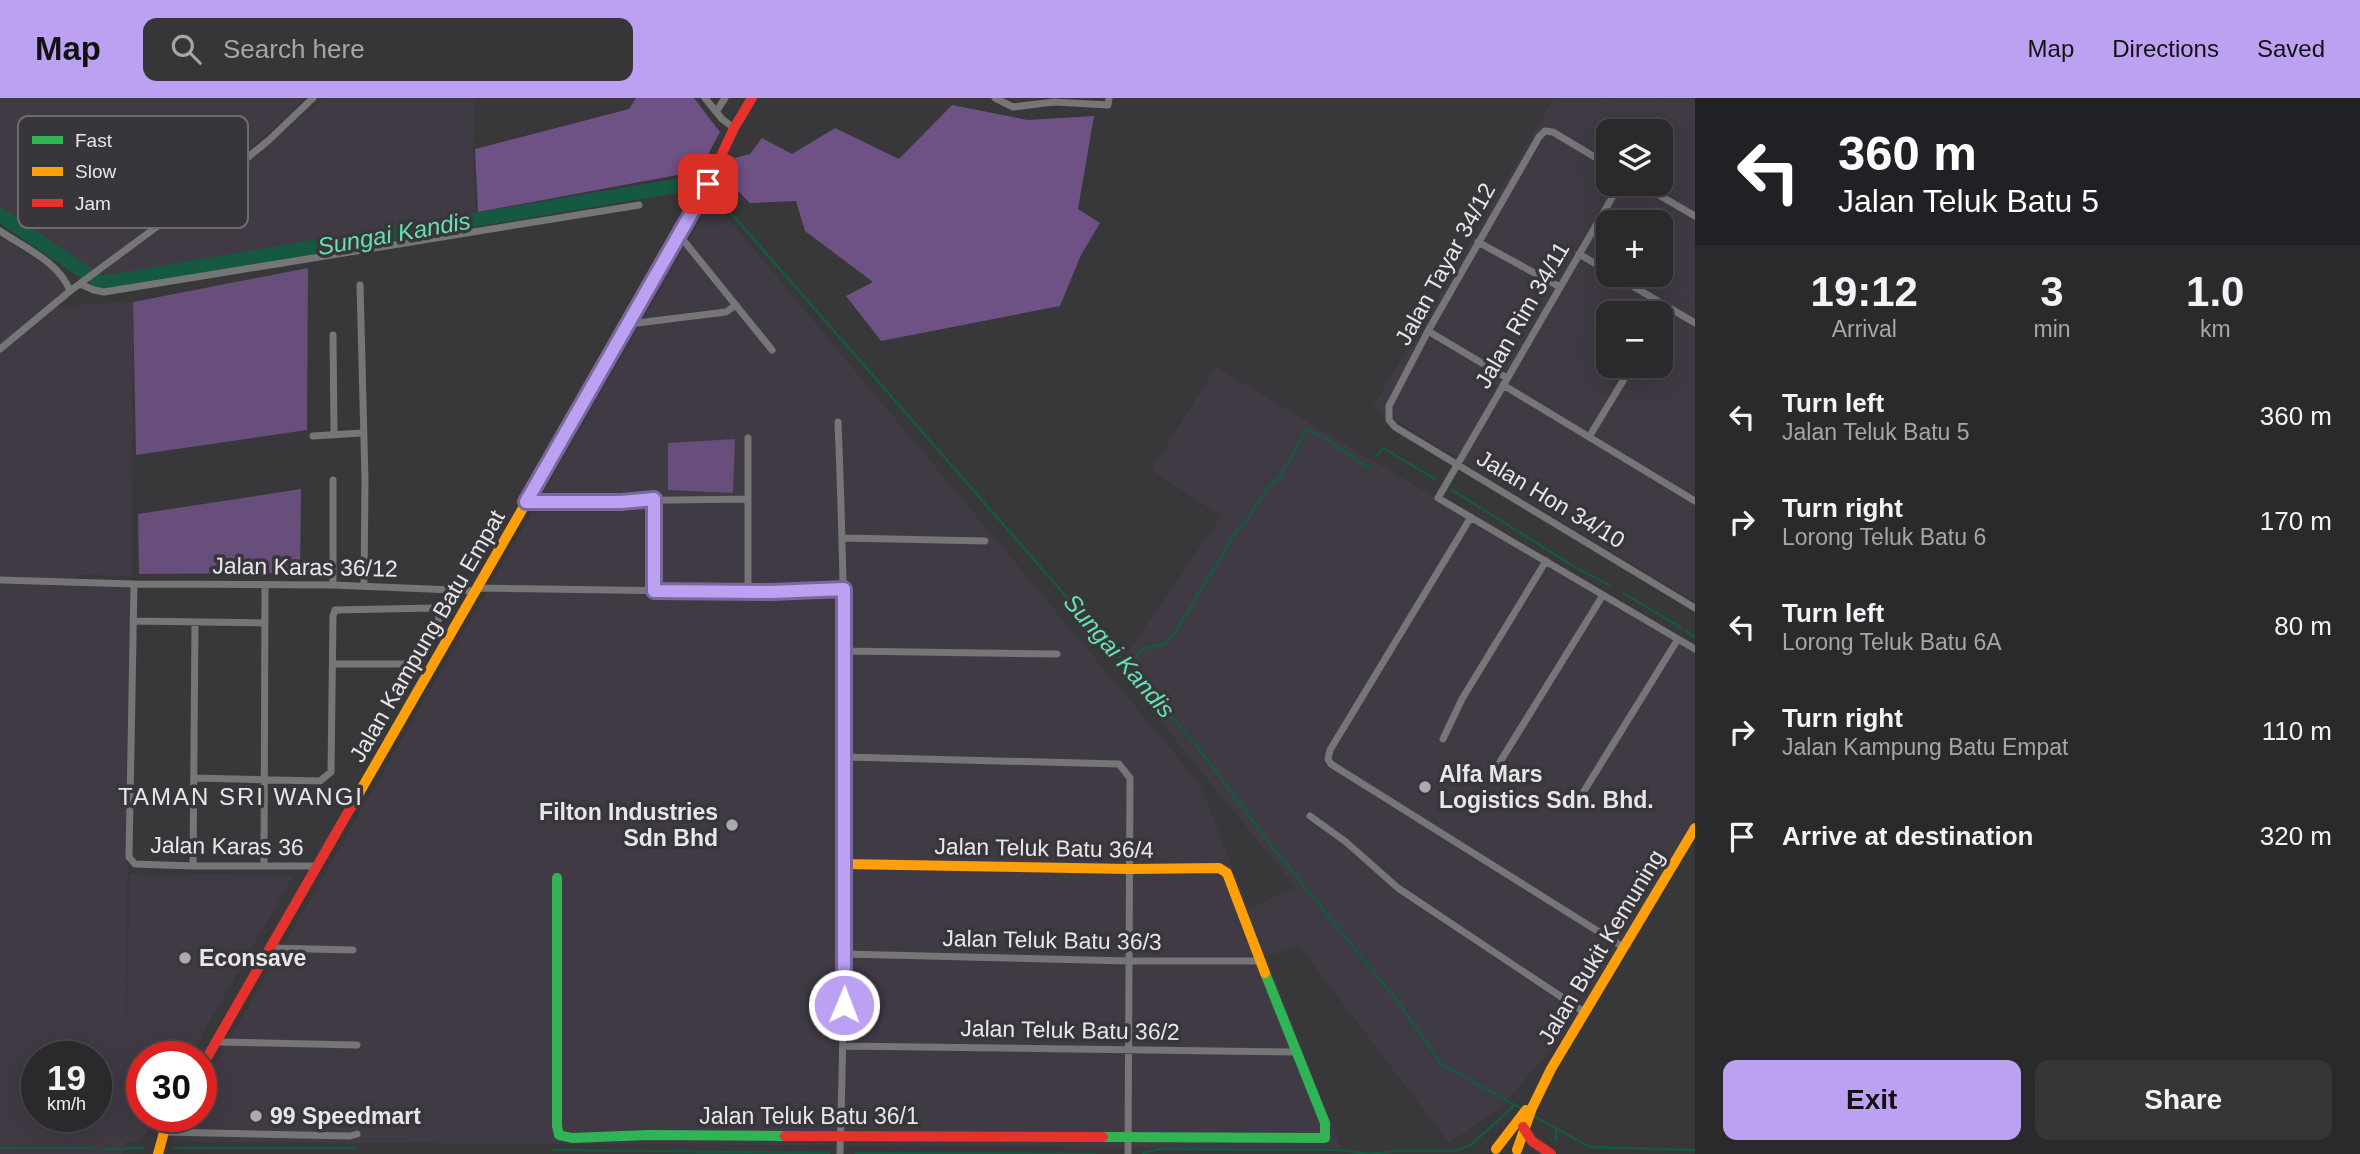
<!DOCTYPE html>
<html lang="en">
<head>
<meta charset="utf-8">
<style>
	:root { --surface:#2a292b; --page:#363537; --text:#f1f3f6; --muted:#a5a6a9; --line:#464547; --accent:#bca0f2 }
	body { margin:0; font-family:Arial,sans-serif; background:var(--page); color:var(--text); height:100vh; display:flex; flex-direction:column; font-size:26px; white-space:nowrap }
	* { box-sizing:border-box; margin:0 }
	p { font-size:23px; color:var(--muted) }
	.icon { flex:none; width:38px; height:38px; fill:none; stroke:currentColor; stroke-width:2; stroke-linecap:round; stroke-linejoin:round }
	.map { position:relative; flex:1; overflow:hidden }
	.details { display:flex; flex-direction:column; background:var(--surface); width:665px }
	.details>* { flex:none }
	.guide { background:#202124; color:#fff; overflow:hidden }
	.controls { position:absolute; left:1596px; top:21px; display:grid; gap:14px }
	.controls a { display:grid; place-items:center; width:77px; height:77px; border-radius:14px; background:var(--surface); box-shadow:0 7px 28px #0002,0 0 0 2px var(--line); font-size:35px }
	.speed { position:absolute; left:21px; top:943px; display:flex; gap:14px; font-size:35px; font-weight:700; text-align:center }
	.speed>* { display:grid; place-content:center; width:91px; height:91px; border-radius:50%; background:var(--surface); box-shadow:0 7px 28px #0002,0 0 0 2px var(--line); line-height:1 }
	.speed small { font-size:18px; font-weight:400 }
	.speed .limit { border:10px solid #d22; background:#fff; color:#111 }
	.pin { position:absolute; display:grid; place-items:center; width:60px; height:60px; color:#fff; margin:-30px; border-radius:14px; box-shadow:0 4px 10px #0006 }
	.me { position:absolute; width:77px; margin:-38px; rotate:1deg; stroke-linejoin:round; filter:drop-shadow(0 0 5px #0008) }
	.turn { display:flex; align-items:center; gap:24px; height:147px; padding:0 28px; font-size:32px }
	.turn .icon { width:91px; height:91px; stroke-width:2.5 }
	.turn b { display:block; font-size:49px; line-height:60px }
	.eta { display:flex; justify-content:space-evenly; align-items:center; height:119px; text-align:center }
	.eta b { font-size:42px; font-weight:700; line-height:49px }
	.primary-button { display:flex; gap:14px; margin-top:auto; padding:14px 28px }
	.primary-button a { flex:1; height:80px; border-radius:14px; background:var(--accent); color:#111; font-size:28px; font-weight:700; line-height:80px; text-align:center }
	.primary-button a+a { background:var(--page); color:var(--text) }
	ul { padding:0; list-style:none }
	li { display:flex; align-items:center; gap:21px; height:105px; padding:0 28px }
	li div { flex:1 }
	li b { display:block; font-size:26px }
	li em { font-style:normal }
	header { display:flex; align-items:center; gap:42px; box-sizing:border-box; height:98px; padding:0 35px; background:var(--accent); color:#111 }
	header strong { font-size:33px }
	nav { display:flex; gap:38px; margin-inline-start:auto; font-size:24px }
	.search { width:490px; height:63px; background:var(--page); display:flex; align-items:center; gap:18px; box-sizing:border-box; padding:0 24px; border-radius:14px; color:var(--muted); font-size:26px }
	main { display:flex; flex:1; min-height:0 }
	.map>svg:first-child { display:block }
	.built { fill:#3f3a43; fill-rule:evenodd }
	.green { fill:#684e7b }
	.forest { fill:#6e5185 }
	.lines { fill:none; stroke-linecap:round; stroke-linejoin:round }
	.stream { stroke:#155943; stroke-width:2.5 }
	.river { stroke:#155943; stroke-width:14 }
	.street { stroke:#767577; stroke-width:7 }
	.fast { stroke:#30b455; stroke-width:10 }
	.slow { stroke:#ff9f0a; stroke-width:10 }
	.jam { stroke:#e5322d; stroke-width:10 }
	.route-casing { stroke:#7a689d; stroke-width:18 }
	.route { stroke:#bca0f2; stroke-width:12 }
	.poi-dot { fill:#aaa9ab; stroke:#38363a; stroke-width:2.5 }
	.labels { text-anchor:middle; stroke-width:7; stroke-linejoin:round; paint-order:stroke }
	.street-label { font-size:23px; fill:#e7e6e9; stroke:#38363a }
	.poi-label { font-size:23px; font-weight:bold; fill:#e7e6e9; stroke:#38363a; text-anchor:start }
	.water-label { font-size:24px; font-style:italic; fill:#64e1b2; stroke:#38363a }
	.neighbourhood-label { font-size:24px; letter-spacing:2px; fill:#e7e6e9; stroke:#38363a }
	.key { fill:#38363a; stroke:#6d6b6f; stroke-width:2 }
	.key-label { font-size:19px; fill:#e7e6e9 }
</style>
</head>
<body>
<header>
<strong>Map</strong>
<div class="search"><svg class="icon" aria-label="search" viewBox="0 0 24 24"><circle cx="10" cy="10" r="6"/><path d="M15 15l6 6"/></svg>Search here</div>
<nav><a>Map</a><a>Directions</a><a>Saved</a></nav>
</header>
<main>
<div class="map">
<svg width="1695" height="1056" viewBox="0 0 1695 1056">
	<rect width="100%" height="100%" fill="#383739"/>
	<path class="built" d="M0 0H305L269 35 91 175 0 114Z
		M324 0H476L473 52 476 118 105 182 104 173 224 83Z
		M1554 0H1695V504L1373 309ZM1608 33H1661V86H1608ZM1608 124H1661V177H1608ZM1608 215H1661V268H1608Z
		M712 101 1200 686 1249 811 1295 789 1117 570 1221 418 1151 372 1216 269 1695 554V721L1566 935 1499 1011 1449 1045 1298 847 1267 859 1341 1050 171 1044 186 1019 201 1018V991Z
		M0 138 51 171 66 191 0 247Z
		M133 204 132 478 76 477V481L0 480V255L55 210 79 211V206Z
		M0 486 131 489 125 976 130 776 294 777 189 959H142V1018L155 1019 141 1043 124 1045 123 1056H0ZM37 959H96V1018H37Z"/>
	<path class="green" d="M308 170 307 332 136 357 133 204Z
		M735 341 733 395 668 392V345Z
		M301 391 300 475 139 476 138 416Z"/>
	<path class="forest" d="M636 0H694L720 34 699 73 478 114 475 51 629 11Z
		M952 7 1028 22 1094 18 1078 111 1100 125 1081 157 1060 208 881 243 846 198 873 184 805 133 796 103 750 105 728 83 735 60 750 56 762 40 792 56 835 30 899 61Z"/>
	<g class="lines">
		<path class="stream" d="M715 97 1197 648 1274 751 1399 905 1441 966 1522 1011
			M1376 358 1383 350 1435 381
			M1452 392 1575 469 1609 487
			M1623 495 1680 529
			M1686 533 1695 539
			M1129 567 1142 551 1165 546 1176 533 1238 431 1247 422 1266 392 1279 380 1307 331 1328 342 1364 367 1371 369
			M1532 1017 1590 1049 1695 1052
			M1556 1031V1042
			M0 1050H94
			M174 1050H355
			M102 1051 144 1050
			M554 1052 829 1055
			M856 1055 1095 1056
			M1143 1055 1160 1051 1339 1052 1370 1056 1395 1053H1456L1471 1047 1515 1007"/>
		<path class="river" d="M0 117 87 176
			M96 181 102 185 693 85"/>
		<path class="street" d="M705 0 722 21 734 30
			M995 0 1013 9 1054 4 1108 7 1109 0
			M716 14 725 0
			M1608 67 1553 34 1545 33 1539 39 1428 233 1389 308V322L1395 329 1695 510
			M1620 86 1438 400 1695 551
			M1640 86 1695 118
			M0 133C25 150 59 164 70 193
			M680 138 772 252
			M1478 144 1560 189
			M1579 156 1608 173
			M1614 177 1695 225
			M80 186 94 192 104 194 639 107
			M360 187 365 382 364 488
			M1661 221 1668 209
			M629 226 726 214 736 207
			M1428 233 1507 280
			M333 237 334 335
			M0 251 70 193 220 82 269 42 313 0
			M1503 287 1695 403
			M838 324C848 568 847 812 840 1056
			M313 338 362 335
			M1589 339 1632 268
			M748 340V494
			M654 401V493
			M526 404 748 401
			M1471 419 1330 652 1328 661 1331 666 1623 849
			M843 440 985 443
			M0 482 134 486 333 487 476 493
			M134 486 129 759 135 766 193 768H317
			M333 487V382
			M477 490 748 494 844 491
			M133 523 265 525
			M845 553 1057 556
			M1443 641 1462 601 1546 463
			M845 659 1119 666 1130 680 1128 1056
			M1495 672 1603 497
			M194 680 320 683 331 674 333 518 335 512 434 510 438 513 439 521 415 562 410 566H333
			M1584 693 1678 541
			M1310 718 1346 744 1398 790 1584 914
			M193 768 195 526
			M264 768 265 488
			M270 850 353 852
			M844 856 1129 863H1260
			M216 944 357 947
			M843 948 1296 954
			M164 1034 350 1038 357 1036"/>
		<path class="fast" d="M557 780V1028L559 1037 572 1040 648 1037 785 1038
			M1103 1039 1325 1040V1025L1265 875"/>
		<path class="slow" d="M351 709 542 377
			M844 766 1130 771 1219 770 1227 775 1265 875
			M1496 1051 1526 1012
			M1517 1052 1532 1010 1551 971 1695 730
			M158 1056 164 1034 174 1018"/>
		<path class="jam" d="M542 377 700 103 734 30 752 0
			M201 970 351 709
			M1523 1029 1532 1043 1551 1056
			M785 1038 1103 1039"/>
	</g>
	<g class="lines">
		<g class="route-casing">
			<path id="route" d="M708 86 526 404H621L654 401V493L771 494 844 491V907"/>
		</g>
		<use href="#route" class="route"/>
	</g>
	<g class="poi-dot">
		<circle cx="1425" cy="689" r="7"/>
		<circle cx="732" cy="727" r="7"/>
		<circle cx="185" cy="860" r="7"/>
		<circle cx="256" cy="1018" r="7"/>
	</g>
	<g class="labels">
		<g class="street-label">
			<text transform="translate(1445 166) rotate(-61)" y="8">Jalan Tayar 34/12</text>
			<text transform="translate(1522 217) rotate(-60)" y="8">Jalan Rim 34/11</text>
			<text transform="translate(1551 401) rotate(31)" y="8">Jalan Hon 34/10</text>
			<text transform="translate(305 469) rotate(1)" y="8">Jalan Karas 36/12</text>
			<text transform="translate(427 538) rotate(-60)" y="8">Jalan Kampung Batu Empat</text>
			<text transform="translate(227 748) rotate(1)" y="8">Jalan Karas 36</text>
			<text transform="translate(1044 750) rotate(1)" y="8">Jalan Teluk Batu 36/4</text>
			<text transform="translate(1052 842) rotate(1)" y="8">Jalan Teluk Batu 36/3</text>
			<text transform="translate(1601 849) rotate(-59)" y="8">Jalan Bukit Kemuning</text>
			<text transform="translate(1070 932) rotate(1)" y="8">Jalan Teluk Batu 36/2</text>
			<text x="809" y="1026">Jalan Teluk Batu 36/1</text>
		</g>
		<g class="poi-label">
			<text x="1439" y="684">Alfa Mars<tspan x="1439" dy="26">Logistics Sdn. Bhd.</tspan></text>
			<text x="718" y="722" text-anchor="end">Filton Industries<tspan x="718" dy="26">Sdn Bhd</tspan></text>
			<text x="199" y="868">Econsave</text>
			<text x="270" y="1026">99 Speedmart</text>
		</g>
		<g class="water-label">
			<text transform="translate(394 136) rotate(-10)" y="8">Sungai Kandis</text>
			<text transform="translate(1119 558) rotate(49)" y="8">Sungai Kandis</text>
		</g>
		<g class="neighbourhood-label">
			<text x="241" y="707">TAMAN SRI WANGI</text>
		</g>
	</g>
	<rect x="18" y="18" width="230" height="112" rx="10" class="key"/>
	<rect x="32" y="38" width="31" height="8" fill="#30b455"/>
	<rect x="32" y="69" width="31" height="9" fill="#ff9f0a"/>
	<rect x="32" y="101" width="31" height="8" fill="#e5322d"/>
	<g class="key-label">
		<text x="75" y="49">Fast</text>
		<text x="75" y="80">Slow</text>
		<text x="75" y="112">Jam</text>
	</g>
</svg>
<div class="controls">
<a><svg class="icon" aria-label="layers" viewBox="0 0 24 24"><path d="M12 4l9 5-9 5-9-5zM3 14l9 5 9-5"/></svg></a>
<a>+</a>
<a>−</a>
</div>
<div class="speed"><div>19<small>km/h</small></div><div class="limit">30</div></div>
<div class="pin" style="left:708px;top:86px;background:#d93025"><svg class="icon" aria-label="arrive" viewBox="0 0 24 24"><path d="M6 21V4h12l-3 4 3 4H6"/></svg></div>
<svg class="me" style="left:844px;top:907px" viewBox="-20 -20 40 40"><circle r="17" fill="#bca0f2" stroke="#fff" stroke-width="3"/><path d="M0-11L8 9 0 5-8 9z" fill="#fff"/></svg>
</div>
<section class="details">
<div class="guide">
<div class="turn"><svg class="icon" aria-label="left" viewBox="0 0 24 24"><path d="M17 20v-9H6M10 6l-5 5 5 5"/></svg><div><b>360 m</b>Jalan Teluk Batu 5</div></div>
</div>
<div class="eta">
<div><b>19:12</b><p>Arrival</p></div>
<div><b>3</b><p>min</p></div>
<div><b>1.0</b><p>km</p></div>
</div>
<ul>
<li><svg class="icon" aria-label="left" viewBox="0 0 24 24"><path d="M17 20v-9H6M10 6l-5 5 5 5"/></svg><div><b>Turn left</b><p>Jalan Teluk Batu 5</p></div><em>360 m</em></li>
<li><svg class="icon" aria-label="right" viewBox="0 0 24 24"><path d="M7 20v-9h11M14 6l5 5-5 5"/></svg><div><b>Turn right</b><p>Lorong Teluk Batu 6</p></div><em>170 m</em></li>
<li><svg class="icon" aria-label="left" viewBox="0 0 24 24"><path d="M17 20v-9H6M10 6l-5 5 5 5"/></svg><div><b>Turn left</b><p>Lorong Teluk Batu 6A</p></div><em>80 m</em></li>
<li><svg class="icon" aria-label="right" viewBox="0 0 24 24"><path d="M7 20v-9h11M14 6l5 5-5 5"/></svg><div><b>Turn right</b><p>Jalan Kampung Batu Empat</p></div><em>110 m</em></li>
<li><svg class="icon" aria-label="arrive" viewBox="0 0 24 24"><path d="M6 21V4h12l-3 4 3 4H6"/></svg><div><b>Arrive at destination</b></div><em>320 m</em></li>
</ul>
<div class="primary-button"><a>Exit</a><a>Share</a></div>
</section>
</main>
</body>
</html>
